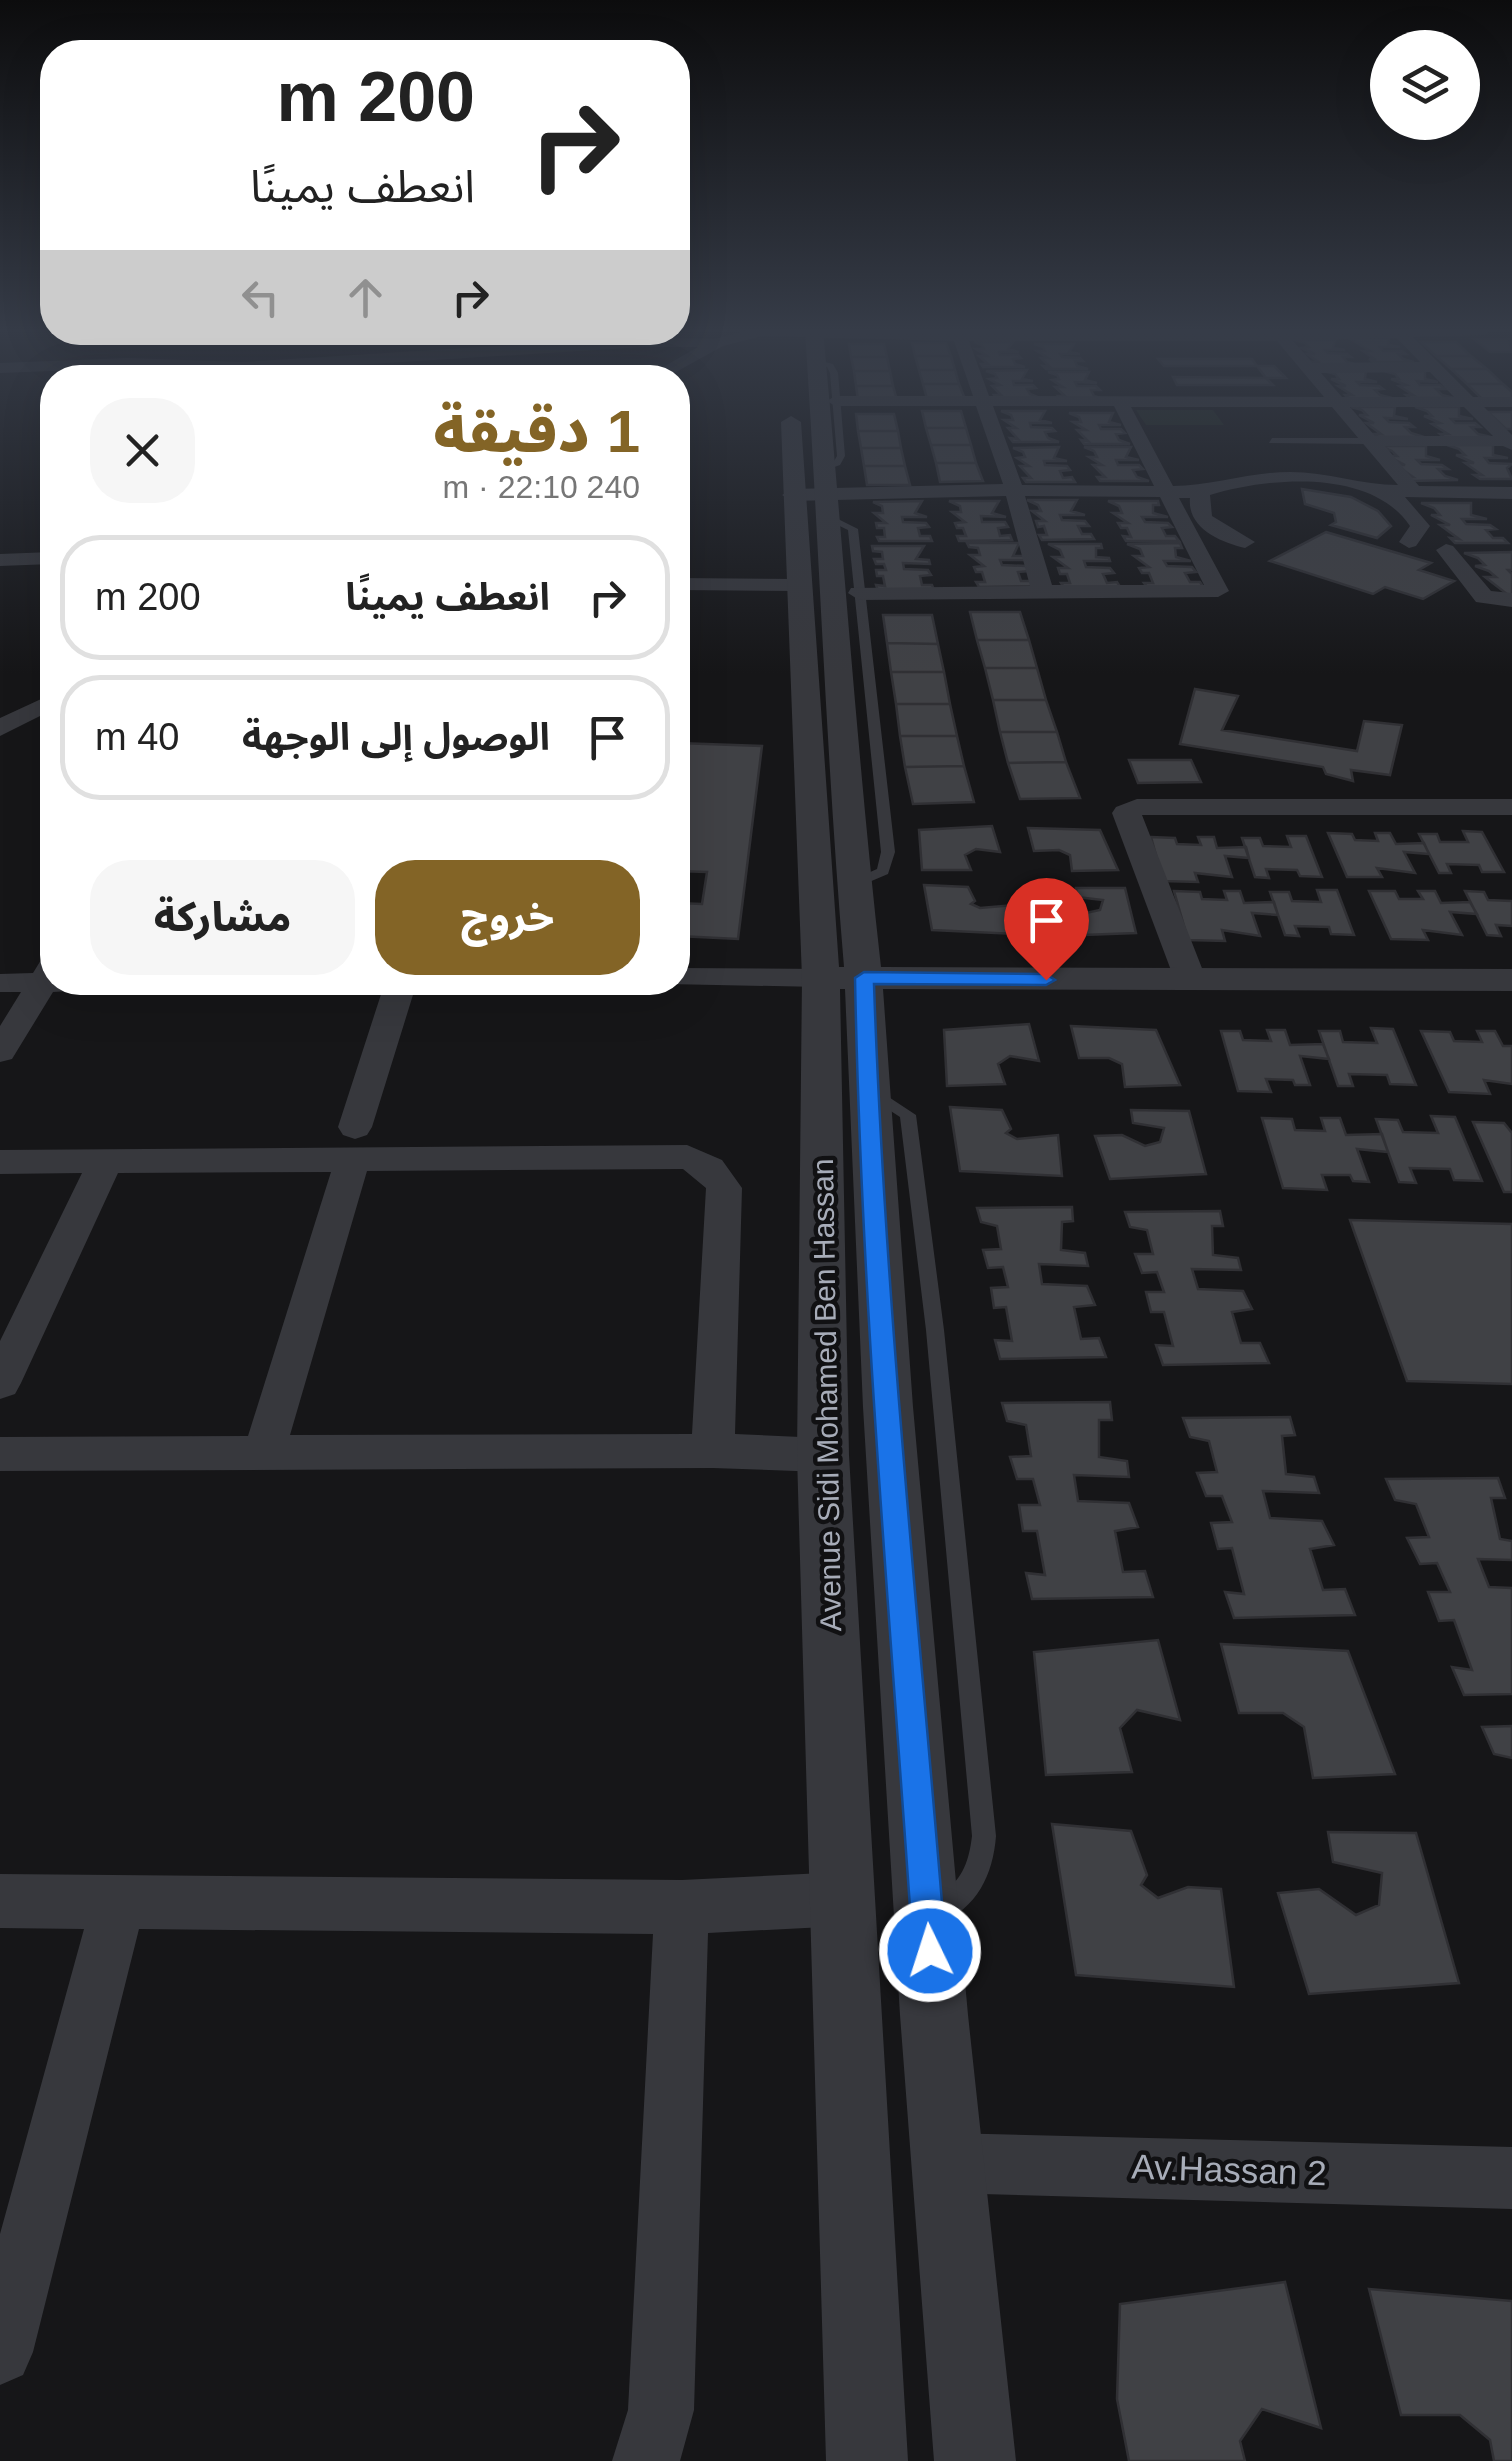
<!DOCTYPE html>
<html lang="ar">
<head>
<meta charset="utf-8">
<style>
	:root { --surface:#fff; --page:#f6f6f6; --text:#222; --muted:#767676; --line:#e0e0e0; --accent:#836426 }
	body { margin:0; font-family:Helvetica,"Noto Sans Arabic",sans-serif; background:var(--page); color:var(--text); direction:rtl; height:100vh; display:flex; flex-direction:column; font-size:38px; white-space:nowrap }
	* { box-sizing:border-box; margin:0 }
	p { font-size:32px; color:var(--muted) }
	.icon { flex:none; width:55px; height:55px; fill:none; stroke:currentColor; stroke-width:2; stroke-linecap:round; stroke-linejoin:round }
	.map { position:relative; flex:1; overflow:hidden; direction:ltr }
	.sheet { position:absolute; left:40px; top:365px; width:650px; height:630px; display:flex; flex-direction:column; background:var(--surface); border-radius:40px; box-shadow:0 10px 40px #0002; direction:rtl }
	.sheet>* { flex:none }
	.hud { position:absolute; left:40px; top:40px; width:650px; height:305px; border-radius:40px; box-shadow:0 10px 40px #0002; direction:rtl; background:#fff; color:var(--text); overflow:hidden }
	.controls { position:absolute; left:1370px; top:30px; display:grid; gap:20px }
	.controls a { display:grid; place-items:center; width:110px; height:110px; border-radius:50%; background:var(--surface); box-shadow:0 10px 40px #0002; font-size:50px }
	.pin { position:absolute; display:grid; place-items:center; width:85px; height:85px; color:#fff; margin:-102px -42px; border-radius:50% 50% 50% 0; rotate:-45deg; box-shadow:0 0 10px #0007 }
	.pin .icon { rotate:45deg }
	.me { position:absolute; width:110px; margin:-55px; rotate:356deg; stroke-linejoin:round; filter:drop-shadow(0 0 8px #0008) }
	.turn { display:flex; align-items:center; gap:35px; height:210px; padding:0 50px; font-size:45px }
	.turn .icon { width:130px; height:130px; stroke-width:2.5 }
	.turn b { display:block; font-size:70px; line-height:85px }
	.lanes { display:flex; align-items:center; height:95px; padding:0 50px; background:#0003; justify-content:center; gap:50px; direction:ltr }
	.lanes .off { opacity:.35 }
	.round { display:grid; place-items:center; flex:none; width:105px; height:105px; border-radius:40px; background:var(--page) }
	.headline { display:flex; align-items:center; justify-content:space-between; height:170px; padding:0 50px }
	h1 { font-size:60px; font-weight:800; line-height:75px; color:var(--accent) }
	.button { display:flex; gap:20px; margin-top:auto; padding:20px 50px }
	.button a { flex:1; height:115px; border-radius:40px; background:var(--accent); color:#fff; font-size:40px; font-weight:800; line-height:115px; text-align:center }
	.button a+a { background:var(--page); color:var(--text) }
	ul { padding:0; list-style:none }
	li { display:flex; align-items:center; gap:30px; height:125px; margin:0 20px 15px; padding:0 30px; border:5px solid var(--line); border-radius:40px }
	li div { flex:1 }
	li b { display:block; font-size:38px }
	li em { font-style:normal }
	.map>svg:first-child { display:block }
	.green { fill:#1e261f }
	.building { fill:#404145; stroke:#303034; stroke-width:2.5 }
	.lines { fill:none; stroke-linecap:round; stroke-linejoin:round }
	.service { fill:#37383d; fill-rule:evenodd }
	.minor { fill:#37383d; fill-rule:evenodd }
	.tertiary { fill:#37383d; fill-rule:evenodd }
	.route { fill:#1a73e8; stroke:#114b97; stroke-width:2.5 }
	.labels { text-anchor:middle; stroke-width:9; stroke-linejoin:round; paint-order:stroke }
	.street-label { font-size:30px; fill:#a7acb8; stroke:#111113 }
	.near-street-label { font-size:35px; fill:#a7acb8; stroke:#111113 }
</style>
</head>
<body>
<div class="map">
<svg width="1512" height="2461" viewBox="0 0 1512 2461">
	<rect width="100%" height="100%" fill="#161618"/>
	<path class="green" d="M1136 410H1213L1224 425H1146Z"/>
	<path class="building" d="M1349 338H1389L1388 345 1400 347H1380L1383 351H1402L1406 354H1398L1403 359 1414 362H1373L1369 359 1376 360 1363 351H1370Z
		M1474 339H1509L1512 352H1490Z
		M1295 340H1335L1333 348 1345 350H1325L1328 353 1347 354 1351 357H1343L1347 362 1358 365H1317L1314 362 1320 363 1307 354H1315L1301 348 1309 347 1305 343Z
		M974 342H1013L1008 349 1019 352H999L1000 355H1018L1021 358 1013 359 1015 364 1025 367H983L981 364H988L979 356H987L976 349H984L982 345Z
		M1421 342H1456L1471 356H1436Z
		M912 343H946L951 356H915Z
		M849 344H884L887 357H851Z
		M1034 344H1074L1069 352 1080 354H1060L1062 357 1080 358 1083 361H1075L1077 366 1088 369H1046L1043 366 1050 367 1041 358H1048L1037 351H1045L1043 347Z
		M915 356H951L955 370H919Z
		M1436 356H1471L1487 369H1451Z
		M851 357H887L890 371H854Z
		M1158 359H1252L1257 366H1164Z
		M1257 366H1274L1286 378H1266Z
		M1451 369H1487L1503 384H1467Z
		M919 370H955L959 384H923Z
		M1027 370 1022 379 1033 381H1013L1014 385H1033L1036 388 1027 389 1030 394 1040 398H996L994 395H1001L992 386 1000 385 989 379 997 378 995 374 986 371Z
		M854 371H890L893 386H856Z
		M1324 371H1366L1365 379 1377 382H1357L1360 385 1379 386 1383 389 1375 390 1380 395 1392 398 1349 399 1345 395H1352L1338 386H1346L1331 379H1339L1335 374Z
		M1384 371H1425V379L1438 382 1417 381 1420 385H1440L1445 389H1436L1442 395 1454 398H1410L1406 395H1413L1399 386 1406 385 1391 379H1399L1395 374Z
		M1048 372H1089L1085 380 1097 383 1075 382 1077 386H1096L1100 390H1091L1094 396 1104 399H1060L1058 396H1065L1055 387H1063L1052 380 1059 379 1057 375Z
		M1173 377 1266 378 1273 385H1177Z
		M923 384H959L965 399H927Z
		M1467 384H1503L1512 392V398L1482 399Z
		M856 386H893L897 400H858Z
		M1351 407H1395L1394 416 1408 419 1385 418 1389 422 1409 423 1414 427H1405L1411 433 1424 437H1378L1374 434H1381L1366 423H1374L1359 415H1367L1362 410Z
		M1415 407H1459V416L1473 419H1451L1455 423H1475L1480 427H1471L1478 434 1491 437 1445 438 1440 434H1448L1432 424 1440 423 1424 416H1432L1427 411Z
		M922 411H961L966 428H926Z
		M1001 411H1045L1040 420 1052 423H1030L1031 427 1052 428 1055 431 1045 432 1048 438 1059 442H1013L1010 438 1018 439 1008 428H1016L1004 420H1013L1011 415Z
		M1488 412H1512V429H1506Z
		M1069 413H1113L1109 422 1121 425H1099L1101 429H1121L1125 433 1116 434 1119 440 1130 444H1084L1081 440 1088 441 1077 430H1086L1073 422H1081L1079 417Z
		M856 414H894L898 431H858Z
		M926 428H966L971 445H931Z
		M858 431H898L901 448H861Z
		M931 445H971L976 463H936Z
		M1447 445H1493V455L1508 458H1485L1489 463 1512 464 1507 468 1512 479H1480L1474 475H1482L1465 463H1474L1456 455H1465L1459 449Z
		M1380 446H1426V456L1440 460H1417L1421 464 1442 465 1448 469H1438L1445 476 1458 480 1410 481 1405 477H1413L1396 465H1405L1388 456H1397L1392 451Z
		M1059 447 1054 458 1067 461H1044L1045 465 1067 466 1070 470 1060 471 1063 478 1072 477 1075 482H1026L1023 478H1031L1020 466H1029L1017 458 1025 457 1023 452 1013 448Z
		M1084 447H1131L1126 457 1139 460H1116L1118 465H1139L1143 469 1133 470 1137 477 1149 481H1100L1097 477H1105L1093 465H1102L1089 457H1097L1094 451Z
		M861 448H901L905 466H864Z
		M936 463H976L983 481 940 482Z
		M864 466H905L910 485H867Z
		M1302 489 1351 497 1378 511 1391 526 1377 538 1331 525 1336 522 1334 513 1305 504Z
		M1027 500H1077L1071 511 1085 515H1060L1062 520 1085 521 1089 526H1078L1082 534H1091L1094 539 1042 540 1039 535H1047L1044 526 1038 527 1036 521H1045L1032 511H1041L1038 505Z
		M922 501 915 513 927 517H902L903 522 926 523 929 527 918 528 920 536H930L932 541H879L877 537H885L884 528H877L876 523H886L874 513H883L882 506 873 502Z
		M949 501H999L992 513 1006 517 981 516 982 522H1005L1008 527 998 528 1000 536 1010 535 1012 540 959 541 957 536H966L963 528H957L955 523 965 522 952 512H961L960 506Z
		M1108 501H1158L1159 505H1153V513L1168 517H1142L1145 522 1168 523 1172 527 1162 528 1166 536H1175L1179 541H1126L1123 536 1131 537 1127 528H1121L1118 523H1128L1113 513H1122L1119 506Z
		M1421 503H1471V515L1487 519H1462L1466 524 1490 525 1496 529 1486 530 1493 538H1503L1508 543H1455L1450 538 1459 539 1440 525H1450L1431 515H1440L1434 508Z
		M1326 532 1431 563 1419 570 1454 581 1423 599 1385 587 1373 594 1270 561Z
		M967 543H1019L1013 556H1026L1027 560H1000L1002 565 1026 566 1030 571 1018 572 1021 581H1031L1034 586 979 587 976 582H985L982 572H976L974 567 984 566 970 555H980L978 548 969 547Z
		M1180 543 1182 548H1175L1176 557 1191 561H1164L1167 566 1192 567 1196 572 1185 573 1190 582H1200L1204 588H1148L1144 583H1153L1149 573H1142L1139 568 1149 567 1134 556H1143L1140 549 1127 544Z
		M1048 544H1101L1102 548H1096V557L1109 558 1110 561H1084L1086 567 1110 568 1114 573 1103 574 1107 583 1117 582 1121 588 1065 589 1061 583H1070L1067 574H1060L1058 568H1068L1053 557H1063L1060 550Z
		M872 546H924L916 559 929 560 930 564 903 563 904 569 928 570 931 575 920 576 922 585H932L934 590 878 591 876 585 885 586 883 576H877L876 570H886L884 564H876L874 559H883L882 552 873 551Z
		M1512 552V570H1508L1512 574V598L1485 577H1496L1489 571 1475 566 1485 565 1478 558 1464 553Z
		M970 612H1020L1029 640H977Z
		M883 615H932L938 644 887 643Z
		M977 640H1029L1037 668H985Z
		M887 643 938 644 944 672H891Z
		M985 668H1037L1046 700H993Z
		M891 672H944L950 704H896Z
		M1195 689 1238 696 1222 730 1357 751 1364 721 1402 725 1390 775 1351 770 1353 781 1326 774 1323 767 1180 744Z
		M993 700H1046L1057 732H1000Z
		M896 704H950L957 736H900Z
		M1000 732H1057L1066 762 1008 763Z
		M900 736H957L964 766 905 767Z
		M678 743 762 746 738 939 678 936V903L702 904 707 872 678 871Z
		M1129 760H1191L1201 782 1138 783Z
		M1066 762 1080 798 1020 799 1008 763Z
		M964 766 974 802 913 804 905 767Z
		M992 826 1000 852 976 849 965 855 971 870H922L919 830Z
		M1028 828 1100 830 1118 870 1072 871 1070 855 1059 850 1034 851Z
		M1463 831 1482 832 1504 872H1482L1479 865 1447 864 1451 873H1439L1419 834H1437L1440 842H1468Z
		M1328 833 1352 834 1355 840 1378 841 1375 833H1390L1396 844 1424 843 1429 854 1404 852 1415 873 1377 868 1382 877H1347Z
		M1287 836H1306L1322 877 1300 876 1297 870 1266 869 1269 878 1255 877 1242 838H1260L1263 846 1291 847Z
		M1151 837 1175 838 1177 844 1201 845 1198 837H1214L1217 848 1246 847 1249 858 1225 856 1232 877 1195 873 1198 882 1163 881Z
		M924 885 968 887 975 901 971 904 980 908 1014 905 1016 934 932 930Z
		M1076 888H1125L1136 933 1056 936 1045 906 1068 905 1086 913 1100 910 1103 900 1077 897Z
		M1317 890H1337L1354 935 1331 934 1329 927 1295 926 1299 936 1285 935 1270 892H1289L1292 901 1321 902Z
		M1174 891 1200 892 1202 899 1227 900 1224 891H1240L1244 903 1274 902 1278 915 1252 913 1260 936 1222 930 1225 941 1188 940Z
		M1369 891H1395L1399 899H1423L1418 891H1435L1441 903 1470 902 1477 914 1450 912 1462 935 1423 930 1428 940 1391 939Z
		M1465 891 1484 892 1488 900 1512 901V926L1496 925 1501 936 1487 935Z
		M1029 1024 1039 1061 1010 1056 998 1064 1005 1084 947 1086 944 1030Z
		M1071 1026 1156 1030 1180 1085 1125 1087 1122 1064 1109 1058H1079Z
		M1371 1028 1393 1029 1416 1085 1390 1084 1387 1075 1349 1074 1353 1086H1338L1319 1031H1340L1343 1042 1377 1043Z
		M1267 1030H1285L1290 1045 1323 1044 1329 1059 1300 1056 1310 1085H1295L1293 1080 1266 1079 1271 1092 1238 1091 1221 1031H1240L1243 1040 1271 1041Z
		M1421 1031 1450 1032 1454 1041 1482 1042 1477 1031H1495L1503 1046H1512V1084L1484 1080 1490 1094 1449 1092Z
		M950 1107 1002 1110 1011 1129 1006 1133 1017 1139 1058 1135 1062 1176 960 1171Z
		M1131 1110 1189 1111 1206 1174 1110 1179 1095 1136 1122 1135 1145 1146 1160 1142 1164 1128 1133 1123Z
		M1431 1116 1455 1117 1482 1181 1454 1180 1450 1169 1410 1168 1416 1183 1399 1182 1376 1119 1398 1120 1403 1132 1438 1133Z
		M1262 1118 1292 1119 1295 1130 1325 1131 1321 1118H1340L1346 1135 1382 1134 1388 1152 1357 1149 1369 1182 1353 1181 1350 1175H1322L1327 1190 1283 1188Z
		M1473 1122 1504 1123 1512 1133V1192H1504Z
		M1072 1207 1073 1221 1062 1222 1061 1250 1085 1253 1088 1266 1039 1264 1042 1284 1087 1286 1095 1305 1074 1307 1081 1339 1099 1338 1106 1357 1000 1359 995 1340 1012 1341 1006 1307 994 1308 991 1288 1008 1287 1003 1267 988 1268 983 1250 1001 1249 997 1226 981 1222 977 1208Z
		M1220 1211 1223 1226H1212L1213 1255 1238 1258 1241 1270 1192 1269 1198 1289 1243 1291 1252 1309 1232 1312 1241 1343H1260L1269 1363 1163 1365 1156 1345 1173 1346 1164 1312H1151L1146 1292H1164L1157 1272 1142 1273 1135 1254H1153L1147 1230 1130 1227 1125 1212Z
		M1350 1220 1512 1224V1384L1407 1381Z
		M1110 1402 1112 1420H1099V1457L1127 1461 1129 1477 1074 1475 1078 1501 1129 1503 1138 1527 1115 1531 1123 1572 1145 1571 1153 1597 1032 1599 1026 1573 1045 1575 1037 1531H1023L1019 1505H1040L1033 1479H1017L1010 1457 1031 1456 1026 1425 1007 1421 1002 1403Z
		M1290 1417 1295 1435 1282 1436 1286 1474 1314 1477 1319 1493 1263 1491 1270 1518 1322 1521 1334 1545 1310 1549 1323 1590 1345 1589 1355 1615 1234 1618 1225 1592 1244 1594 1232 1548 1218 1549 1211 1523 1232 1522 1222 1496H1206L1197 1473 1217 1472 1209 1441 1190 1437 1183 1418Z
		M1498 1478 1505 1498H1491L1500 1539 1512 1541V1560L1478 1559 1489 1587 1512 1588V1694L1464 1695 1452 1667 1472 1670 1454 1620 1439 1621 1428 1592H1450L1437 1563 1420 1564 1407 1538 1429 1537 1416 1504 1395 1500 1386 1479Z
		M1158 1640 1180 1720 1137 1710 1120 1728 1132 1772 1046 1775 1034 1652Z
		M1221 1644 1348 1651 1395 1774 1313 1778 1304 1727 1283 1713H1239Z
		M1512 1726V1758L1494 1754 1482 1727Z
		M1052 1824 1131 1831 1147 1875 1141 1885 1158 1898 1188 1887 1221 1889 1234 1987 1076 1975Z
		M1328 1832 1416 1833 1459 1983 1309 1994 1278 1893 1319 1889 1356 1915 1379 1905 1382 1873 1333 1862Z
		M1285 2282 1321 2428 1262 2409 1240 2441 1245 2461H1129L1117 2399 1120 2304Z
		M1369 2289 1512 2301V2461H1494L1490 2440 1460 2415H1401Z"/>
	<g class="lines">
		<path class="service" d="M813 359 833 364 838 373 845 456 840 465 823 471 820 466 834 461 837 456 830 373 827 367 813 363Z
			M1272 438H1367L1371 441 1367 444 1269 443Z
			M828 514 858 529 895 852 888 874 855 888 850 887V881L877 869 881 852 848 530 825 519V515Z
			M872 1086 916 1115 944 1330 996 1836C993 1875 977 1908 939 1924L930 1920 926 1911C930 1901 935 1899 943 1893 963 1878 969 1861 972 1836L926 1330 900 1117 866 1095 864 1091Z"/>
		<path class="minor" d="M749 330H1491L1484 335 1413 337 1473 397H1512V407H1484L1512 435V450L1503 446H1385L1419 486 1512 487V499L1405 497 1430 526 1416 546 1409 548 1399 542 1410 526C1371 468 1269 477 1210 495L1212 516 1255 542 1245 548C1220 542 1187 528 1190 498H1179L1229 591 1218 597 859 600 848 593 851 588 1030 586 1006 496 792 501 782 495 792 489 1003 484 976 406H835L827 401 835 396H973L954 341 762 336 723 346 665 378H644L698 347H643L242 372 128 368 0 373V363L128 358 242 362 643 337 714 339ZM1397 338 1420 362 1313 363 1293 341ZM969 341H1277L1324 397 989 396ZM1430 372 1454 397H1342L1321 373ZM993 406H1114L1154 486 1022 485ZM1131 407H1332L1398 485C1362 485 1327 472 1290 472 1250 472 1212 486 1173 486ZM1350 407H1464L1493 436H1375ZM1025 496 1160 497 1204 585H1052Z
			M1446 544 1453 546 1491 591 1512 593V607L1476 602 1436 550Z
			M52 552V564L0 566V554Z
			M678 578 798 579 809 585 798 591 678 590Z
			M52 694V710L0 736V718Z
			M1137 799H1512V815H1142L1207 981 1202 988H1180L1175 981 1112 813 1116 807Z
			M52 958V982H106L102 989 53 992 12 1059 0 1062V1026L21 992H0V974L33 973 41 960Z
			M678 968 821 969 832 971 837 978 832 985 821 987 667 984 678 982Z
			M385 982H417L372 1127 367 1135 355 1139 343 1135 338 1127Z
			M687 1145 722 1160 742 1188 735 1434 823 1438 838 1443 845 1455 838 1467 823 1472 713 1468 0 1471V1437L248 1436 331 1172 118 1173 21 1383 15 1394 0 1399V1341L82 1173 0 1174V1150ZM683 1169 706 1188 692 1434 290 1435 367 1171Z
			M844 1872 863 1880 871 1899 863 1918 844 1926 708 1933 694 2410 680 2461H612L628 2410 653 1934 139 1929 33 2352 23 2375 0 2385V2234L84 1929 0 1928V1874L682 1880Z
			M946 2133 1512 2147V2209L946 2193 925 2184 916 2163 925 2142Z"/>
		<path class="tertiary" d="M805 330H823C843 542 857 755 881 967L1512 969V991L883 989 913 1407 968 2015 1016 2461H934L900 2015 863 1407 845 989H840L849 1455 908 2461H826L797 1455 802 978 781 422 791 416 801 422 839 967H844C826 755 819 542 805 330Z"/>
	</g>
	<linearGradient id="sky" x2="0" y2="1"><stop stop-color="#0c0c0d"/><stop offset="0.49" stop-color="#363c48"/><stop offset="1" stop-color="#363c48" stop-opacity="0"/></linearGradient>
	<rect width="1512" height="674" fill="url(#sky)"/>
	<path class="route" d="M864 972 1046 974 1055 980 1046 985 874 984C885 1307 920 1629 946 1951L941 1963 930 1968 918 1963 913 1951C891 1627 861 1302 855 978Z"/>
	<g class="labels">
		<g class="street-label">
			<text transform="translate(827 1395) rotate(-91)" y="10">Avenue Sidi Mohamed Ben Hassan</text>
		</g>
		<g class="near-street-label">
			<text transform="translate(1229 2170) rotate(2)" y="12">Av.Hassan 2</text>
		</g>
	</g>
</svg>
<div class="controls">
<a><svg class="icon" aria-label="layers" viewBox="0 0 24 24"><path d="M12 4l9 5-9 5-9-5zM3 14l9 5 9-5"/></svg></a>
</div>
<div class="pin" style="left:1046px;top:980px;background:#d93025"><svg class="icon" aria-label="arrive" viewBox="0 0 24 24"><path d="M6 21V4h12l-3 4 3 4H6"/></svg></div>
<svg class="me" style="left:930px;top:1951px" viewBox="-20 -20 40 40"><circle r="17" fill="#1a73e8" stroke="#fff" stroke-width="3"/><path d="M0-11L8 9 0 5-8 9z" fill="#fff"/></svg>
<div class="hud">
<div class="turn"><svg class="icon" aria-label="right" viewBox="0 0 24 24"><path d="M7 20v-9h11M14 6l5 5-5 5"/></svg><div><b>200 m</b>انعطف يمينًا</div></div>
<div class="lanes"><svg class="icon off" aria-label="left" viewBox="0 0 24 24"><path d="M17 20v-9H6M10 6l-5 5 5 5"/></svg><svg class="icon off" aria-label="ahead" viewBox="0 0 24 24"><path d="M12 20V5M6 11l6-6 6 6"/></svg><svg class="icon" aria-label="right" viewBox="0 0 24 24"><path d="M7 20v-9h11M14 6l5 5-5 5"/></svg></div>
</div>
<section class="sheet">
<div class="headline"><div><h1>1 دقيقة</h1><p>240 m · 22:10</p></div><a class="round"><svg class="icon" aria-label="close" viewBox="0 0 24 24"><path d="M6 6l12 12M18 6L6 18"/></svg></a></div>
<ul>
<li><svg class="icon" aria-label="right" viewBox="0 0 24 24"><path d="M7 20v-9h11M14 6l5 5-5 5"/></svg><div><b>انعطف يمينًا</b></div><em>200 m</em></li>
<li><svg class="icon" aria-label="arrive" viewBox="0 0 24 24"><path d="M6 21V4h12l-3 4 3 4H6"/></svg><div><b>الوصول إلى الوجهة</b></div><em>40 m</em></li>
</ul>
<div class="button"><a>خروج</a><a>مشاركة</a></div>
</section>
</div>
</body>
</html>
